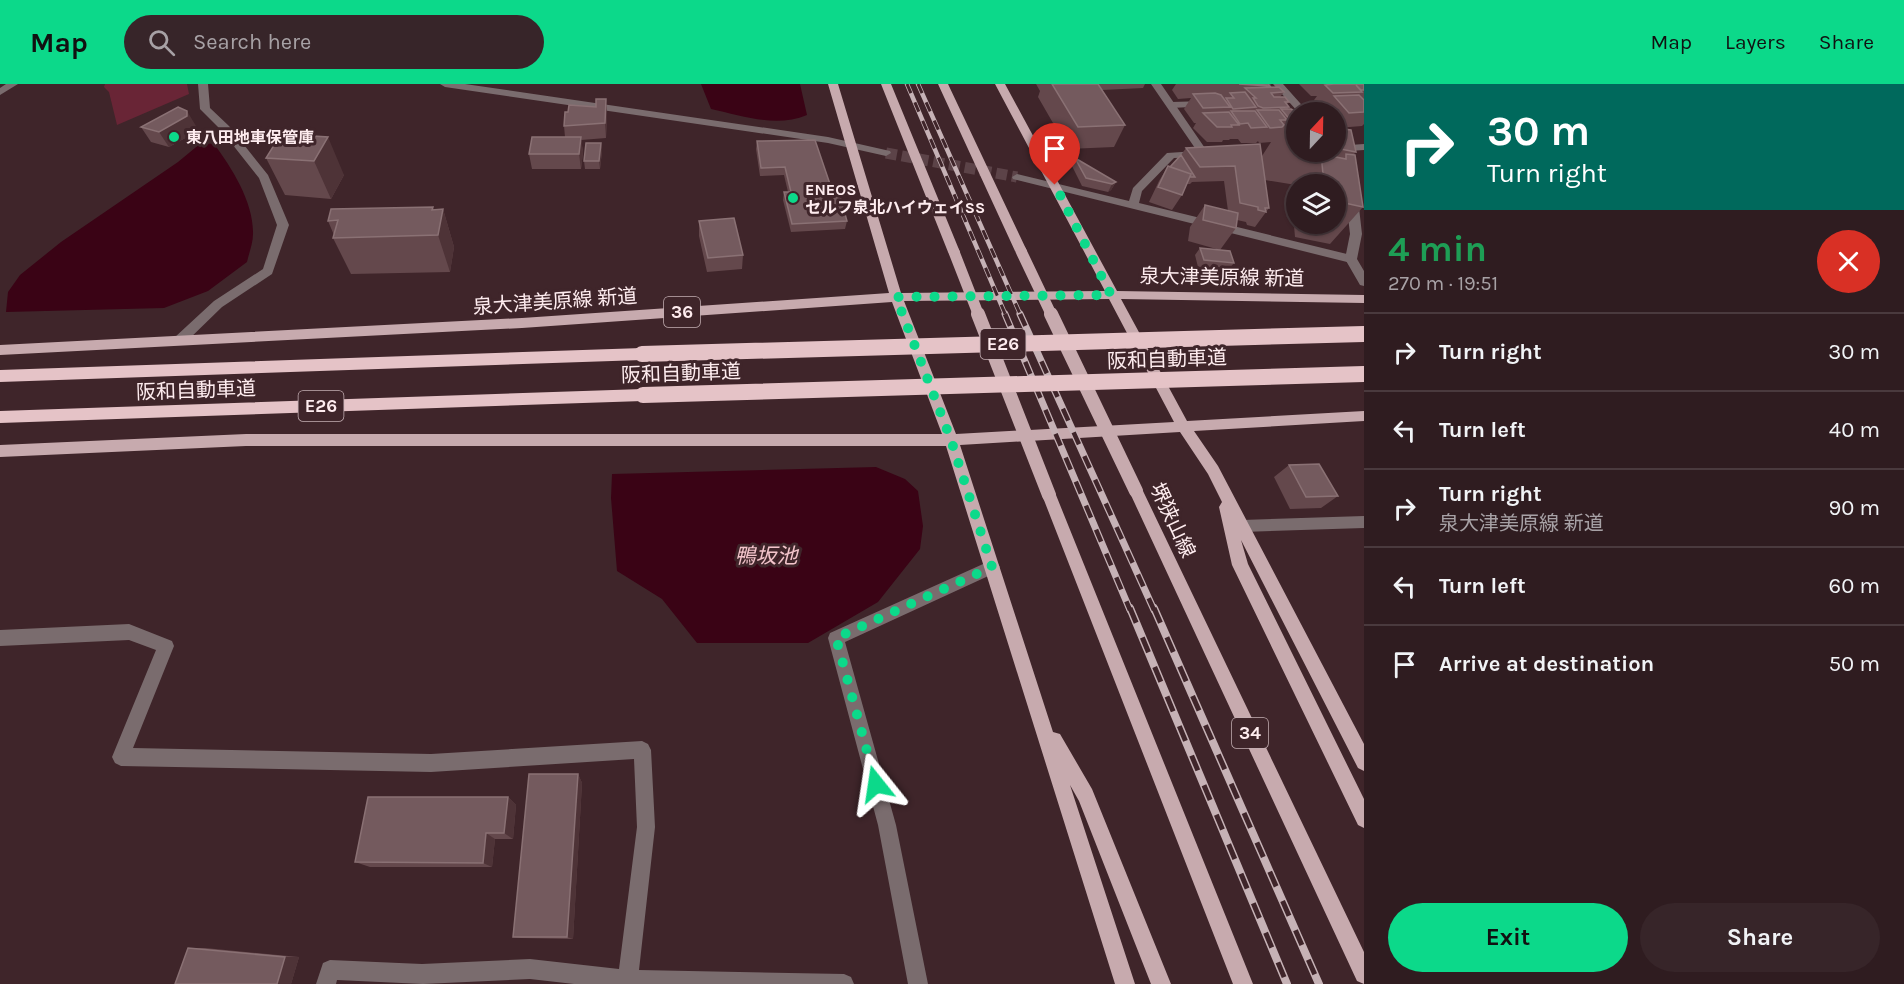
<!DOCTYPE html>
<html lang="en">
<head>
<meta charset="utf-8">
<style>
	:root { --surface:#2f1c20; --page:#372529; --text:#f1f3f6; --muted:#a7a1a5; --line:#4a3a3e; --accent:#0cd98a }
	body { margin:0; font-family:Karla,"Noto Sans JP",sans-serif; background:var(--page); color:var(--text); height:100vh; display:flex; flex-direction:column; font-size:22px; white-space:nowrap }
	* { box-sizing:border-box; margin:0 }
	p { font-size:20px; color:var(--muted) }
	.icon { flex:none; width:33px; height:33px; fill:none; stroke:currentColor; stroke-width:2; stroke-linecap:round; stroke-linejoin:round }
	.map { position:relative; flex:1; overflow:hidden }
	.drawer { display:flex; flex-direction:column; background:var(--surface); width:540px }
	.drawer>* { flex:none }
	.banner { background:#00695c; color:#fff; overflow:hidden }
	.needle { width:39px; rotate:22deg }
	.tools { position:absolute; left:1286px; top:18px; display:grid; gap:12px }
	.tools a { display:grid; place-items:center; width:60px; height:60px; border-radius:50%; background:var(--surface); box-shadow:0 2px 4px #0004,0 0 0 2px var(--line); font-size:30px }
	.pin { position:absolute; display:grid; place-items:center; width:51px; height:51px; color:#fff; margin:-62px -26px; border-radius:50% 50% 50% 0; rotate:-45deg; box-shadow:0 0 6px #0007 }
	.pin .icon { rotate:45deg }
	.me { position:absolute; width:66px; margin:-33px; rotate:345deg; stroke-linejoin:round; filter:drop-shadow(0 0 4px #0008) }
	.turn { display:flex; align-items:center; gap:21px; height:126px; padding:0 24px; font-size:27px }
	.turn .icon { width:78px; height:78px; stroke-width:2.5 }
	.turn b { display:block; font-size:42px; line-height:51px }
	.round { display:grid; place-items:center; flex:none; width:63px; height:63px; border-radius:32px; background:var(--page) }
	.headline { display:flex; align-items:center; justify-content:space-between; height:102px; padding:0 24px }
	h1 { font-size:36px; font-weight:700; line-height:45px; color:#1e9e55 }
	.primary-button { display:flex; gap:12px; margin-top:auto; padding:12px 24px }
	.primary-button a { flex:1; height:69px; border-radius:36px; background:var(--accent); color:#111; font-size:24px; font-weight:700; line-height:69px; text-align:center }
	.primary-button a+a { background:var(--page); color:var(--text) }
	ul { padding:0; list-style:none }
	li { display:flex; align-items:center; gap:18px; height:78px; padding:0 24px; border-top:2px solid var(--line) }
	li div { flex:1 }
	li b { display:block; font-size:22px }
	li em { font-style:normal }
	header { display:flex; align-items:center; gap:36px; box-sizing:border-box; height:84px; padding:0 30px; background:var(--accent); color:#111 }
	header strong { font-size:28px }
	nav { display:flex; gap:33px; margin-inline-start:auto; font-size:21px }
	.search { width:420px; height:54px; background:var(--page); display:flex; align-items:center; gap:15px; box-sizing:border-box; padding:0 21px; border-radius:33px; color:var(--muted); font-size:22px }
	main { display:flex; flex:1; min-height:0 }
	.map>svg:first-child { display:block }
	.green { fill:#692536 }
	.water { fill:#3a0315 }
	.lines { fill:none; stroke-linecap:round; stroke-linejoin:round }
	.minor-tunnel { stroke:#5c4348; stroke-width:11; stroke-dasharray:11 5; stroke-linecap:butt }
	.service { fill:#7a6c6e; fill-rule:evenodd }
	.minor { fill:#7a6c6e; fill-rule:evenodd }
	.tertiary { fill:#7a6c6e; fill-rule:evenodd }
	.primary { fill:#c7aaae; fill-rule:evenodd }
	.motorway { fill:#e5c3c7; fill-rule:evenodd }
	.rail-far2-casing { stroke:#c6b2b6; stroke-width:4.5 }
	.rail-far1-casing { stroke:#c6b2b6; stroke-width:7 }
	.rail-casing { stroke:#c6b2b6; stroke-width:8 }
	.rail-far2 { stroke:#3f252a; stroke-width:3; stroke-dasharray:10; stroke-linecap:butt }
	.rail-far1 { stroke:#3f252a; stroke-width:4.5; stroke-dasharray:13; stroke-linecap:butt }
	.rail { stroke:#3f252a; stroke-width:5; stroke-dasharray:16; stroke-linecap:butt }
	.primary-bridge-far1 { stroke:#c7aaae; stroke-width:11 }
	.primary-bridge { stroke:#c7aaae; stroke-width:14 }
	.motorway-bridge { stroke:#e5c3c7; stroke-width:16 }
	.wall { fill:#64484c }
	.shaded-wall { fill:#4e3337 }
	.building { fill:#745a5e; stroke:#8a7174; stroke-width:1.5 }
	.route { stroke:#0cd98a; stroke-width:10; stroke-dasharray:0 18 }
	.poi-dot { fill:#0cd98a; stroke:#3f252a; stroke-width:2 }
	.labels { text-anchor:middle; stroke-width:6; stroke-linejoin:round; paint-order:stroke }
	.far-poi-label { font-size:16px; font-weight:bold; fill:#feecef; stroke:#3f252a; text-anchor:start }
	.shield { fill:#3f252a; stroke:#c5b0b4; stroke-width:1.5 }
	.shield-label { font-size:18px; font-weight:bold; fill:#feecef }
	.street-label { font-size:20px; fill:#feecef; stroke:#3f252a }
	.water-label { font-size:21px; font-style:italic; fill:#f3c4cb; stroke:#3f252a }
</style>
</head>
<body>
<header>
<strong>Map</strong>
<div class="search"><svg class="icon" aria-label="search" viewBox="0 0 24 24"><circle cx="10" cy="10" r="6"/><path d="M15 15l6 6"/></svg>Search here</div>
<nav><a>Map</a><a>Layers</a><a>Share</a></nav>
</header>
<main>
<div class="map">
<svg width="1364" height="900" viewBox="0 0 1364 900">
	<rect width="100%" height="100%" fill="#3f252a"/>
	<path class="green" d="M105 0H187L189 10 117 41 109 8 104 3Z"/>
	<path class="water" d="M701 0H800L807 31C776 44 743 32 711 25Z
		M201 59 214 60C232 84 254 119 253 150 253 159 249 169 247 178L208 207 164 224 6 228 8 208 20 191 61 158 178 78Z
		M876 383 905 395 918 407 923 442 920 465 878 518 808 559H697L662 515 617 487 611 414 612 390Z"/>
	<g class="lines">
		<path class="minor-tunnel" d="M886 69 1017 93"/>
		<path class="service" d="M1207 17 1211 18V22L1171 24 1166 21 1171 18Z
			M1364 432V444L1242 448 1237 447 1235 442 1237 437 1242 436Z"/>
		<path class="minor" d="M6 0H18L0 11V4Z
			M198 0H208L210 24 229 42 268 91 289 141 272 190 222 223 184 260H174L173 257 174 254 214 217 263 185 277 141 259 94 221 46 200 25Z
			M440 0H465L828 53 890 67 891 69 886 72 828 59 445 3Z
			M1151 0H1161L1209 70 1204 73 1174 74 1142 107 1139 119 1351 171 1357 175 1355 178 1351 179 1013 95 1012 93 1017 90 1129 117 1133 104 1167 69 1197 67Z
			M1364 60V66L1335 68H1332H1335V62Z
			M992 476 997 478 1000 483 997 488 845 558 896 741 928 900H908L878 741 828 554 830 549Z
			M129 540 172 557 174 562 133 664 431 670 642 657 648 660 651 666 655 743 639 886 844 890 851 893 854 900H574L530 895 423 900 337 896 336 900H316L323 879 330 876 422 880 530 875 619 885 637 743 634 675 431 688 121 682 115 679 112 673 156 566 129 556 0 562V546Z"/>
		<path class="tertiary" d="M1273 0H1283L1308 28H1298Z
			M1352 111 1358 115 1362 150 1357 175 1364 187V202L1360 201 1345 175 1350 150 1346 115Z"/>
		<path class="primary" d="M828 0H838L901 209 1105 207 995 0H1005L1117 207 1364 211V219L1121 215 1187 337 1364 327V337L1194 347 1218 382 1364 660V687L1358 684 1241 456 1248 480 1364 715V744L1358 741 1232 481 1219 423 1222 418 1208 390 1180 348 960 361 1053 648 1060 650 1092 705 1171 900H1151L1079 717 1070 701 1135 900H1115L946 362H246L0 373V361L246 350H942L892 218 522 244 0 271V261L522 234 889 209ZM1109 215 1174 338 956 350 904 217Z
			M881 0H891L960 168 958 171H950L948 168Z
			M938 0H948L1027 167 1025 170 1021 171 1015 167Z
			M1136 401 1141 403 1143 407 1364 868V900L1357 897 1129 407 1131 403Z
			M1049 405 1054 407 1056 411 1253 900H1233L1042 411 1044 407Z"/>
		<path class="motorway" d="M642 264 647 266 650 270 647 274 642 276 0 298V286Z
			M643 305 649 307 651 311 649 315 643 317 0 339V327Z"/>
		<g class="rail-far2-casing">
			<path id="rail-far2" d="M907 0 1006 232
				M918 0 1021 232"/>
		</g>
		<g class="rail-far1-casing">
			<path id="rail-far1" d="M1005 230 1130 526
				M1020 230 1154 526"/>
		</g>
		<g class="rail-casing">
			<path id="rail" d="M1130 524 1287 900
				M1154 524 1319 900"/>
		</g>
		<use href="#rail-far2" class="rail-far2"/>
		<use href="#rail-far1" class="rail-far1"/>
		<use href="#rail" class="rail"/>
		<path class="primary-bridge-far1" d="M1021 167 1052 232
			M954 168 979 232"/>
		<path class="primary-bridge" d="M978 230 1049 411
			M1051 230 1136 407"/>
		<path class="motorway-bridge" d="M642 270 1364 250
			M643 311 1364 290"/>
	</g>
	<path class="wall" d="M1036 0H1145L1143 4 1102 6 1125 41 1114 63 1068 65 1038 13 1040 7Z
		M1176 0H1271L1269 3 1284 8 1280 13 1289 18 1287 20 1289 23 1288 25 1296 28V68H1335V44L1356 68 1353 71 1363 123 1330 160 1295 153 1291 108 1296 101V140H1335V100L1296 101 1265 96 1264 92 1269 124 1255 143 1247 141 1246 138 1237 136 1236 144 1220 166 1188 157 1190 143 1205 121 1228 127 1224 97 1192 98 1190 100H1186L1182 111 1172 126 1149 118 1159 97 1168 82 1170 83 1181 71 1186 64 1262 72 1271 58 1259 59 1258 57 1256 59H1241L1238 55H1230L1229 56H1223L1222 58H1207L1193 44 1196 39H1194L1184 25 1191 14 1178 15 1172 6Z
		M1299 0H1364V40L1362 42 1337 44 1335 41V28H1323L1322 27 1325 24H1321L1314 16 1317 12H1311Z
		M607 30 606 54 581 56 583 68 581 85H532L529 70 565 53 564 42Z
		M196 42V48L169 63 151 58 141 43Z
		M281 50 344 91 331 115 285 111 266 74Z
		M757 57 832 106 847 137 845 145 791 148 783 116 784 108H788L784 91 760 92 756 65Z
		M601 59 602 67 600 85H585L584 77Z
		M1075 74 1116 98 1111 106 1108 108 1082 102 1072 82Z
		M443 125 454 163 450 188 351 190 333 154 334 151 328 137Z
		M699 137 743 171 742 185 707 188 699 152Z
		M1200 164 1234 179 1228 186 1198 183 1195 171Z
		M1289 381 1338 412 1321 424 1290 425 1274 393Z
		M578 690 582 699 573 855 521 854 513 853Z
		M508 713 516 721 513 755H495L492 783H370L355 778Z
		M188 864H205L299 873 291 900H175Z"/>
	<path class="shaded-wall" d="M606 15 607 30 606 54 605 39Z
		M187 27 196 42V48L169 63 159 48Z
		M328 53 344 91 331 115 314 77Z
		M581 53 583 68 581 85 579 70Z
		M601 59 602 67 600 85 599 77Z
		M1116 98 1111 106 1108 108 1112 100Z
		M433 123 439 143 443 125 454 163 450 188 438 151 432 126Z
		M578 690 582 699 573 855 567 853Z
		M508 713 516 721 513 755 504 749Z
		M486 749 495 755 492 783 483 779Z
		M285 873H299L291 900H277Z"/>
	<path class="building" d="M1052 0H1098L1125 41 1078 43Z
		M1239 0H1268L1270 2Z
		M1334 0H1364V6H1361L1356 1 1362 8 1333 9 1325 1Z
		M1279 3 1284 8 1271 9 1274 13H1285L1289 18H1285L1289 23 1263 24 1258 22 1253 14H1256L1245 4Z
		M1245 8 1256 23 1233 25 1226 14H1234L1230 9Z
		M1215 9 1221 11 1230 23 1203 24 1193 10Z
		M1359 11 1364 16V28L1349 29 1334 12Z
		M596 15H606L605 39 564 42 565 28H568L569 21 596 23Z
		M178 23 187 27V32L159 48 141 43Z
		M1281 25H1291L1297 28H1296V38L1291 37Z
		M1257 26H1279L1287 36H1280L1284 41 1282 43 1270 44Z
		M1231 27H1255L1267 43 1251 44 1248 39 1240 40Z
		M1229 28 1239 41H1231L1232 43H1217L1203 29Z
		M1287 36 1296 38V59L1294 58Z
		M1335 44 1351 46 1356 68 1335 64Z
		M281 50 328 53 314 77 266 74Z
		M532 53H581L579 70H529Z
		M815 56 832 106 838 105 847 137 792 140 784 108H791L785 83 761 84 757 57Z
		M586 59H601L599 77H584Z
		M1260 60 1269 124H1265L1266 128 1258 126V123L1240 119 1235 82 1200 83 1186 64Z
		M1321 70 1346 75V70L1355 71 1363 123 1335 117V100H1324Z
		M1181 71 1195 93H1190L1191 90 1170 83Z
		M1075 74 1116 98 1112 100 1086 94Z
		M1168 82 1191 90 1182 111 1158 103Z
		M1205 121 1238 129 1236 144 1203 136Z
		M433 123 432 126 443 125 438 151 333 154 338 136 328 137 331 125Z
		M734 134 743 171 708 174 699 137Z
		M1200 164 1230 167 1234 179 1204 176Z
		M1319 380 1338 412 1306 413 1289 381Z
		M529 690H578L567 853H513Z
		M368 713H508L504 749H486L483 779 355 778Z
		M188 864 285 873 277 900H175Z"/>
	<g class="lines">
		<path class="route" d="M876 700 836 554 992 483 951 356 896 213 1111 211 1055 101"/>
	</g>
	<g class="poi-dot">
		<circle cx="174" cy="53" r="6"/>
		<circle cx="793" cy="114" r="6"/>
	</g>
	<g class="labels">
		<g class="far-poi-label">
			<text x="186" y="59">東八田地車保管庫</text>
			<text x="805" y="111">ENEOS<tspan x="805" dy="18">セルフ泉北ハイウェイSS</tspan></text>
		</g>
		<g class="shield">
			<rect x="664" y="213" width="36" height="30" rx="4.5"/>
			<rect x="980.5" y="245" width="45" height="30" rx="4.5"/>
			<rect x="298.5" y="307" width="45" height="30" rx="4.5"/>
			<rect x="1232" y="634" width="36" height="30" rx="4.5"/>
		</g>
		<g class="shield-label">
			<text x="682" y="234">36</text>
			<text x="1003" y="266">E26</text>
			<text x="321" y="328">E26</text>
			<text x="1250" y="655">34</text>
		</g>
		<g class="street-label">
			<text transform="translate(1222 193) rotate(1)" y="7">泉大津美原線 新道</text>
			<text transform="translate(555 217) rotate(-4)" y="7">泉大津美原線 新道</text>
			<text transform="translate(1167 275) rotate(-2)" y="7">阪和自動車道</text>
			<text transform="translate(681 289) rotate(-2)" y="7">阪和自動車道</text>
			<text transform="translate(196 306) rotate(-2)" y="7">阪和自動車道</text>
			<text transform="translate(1173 436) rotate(65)" y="7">堺狭山線</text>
		</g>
		<g class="water-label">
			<text x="766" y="479">鴨坂池</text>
		</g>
	</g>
</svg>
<div class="tools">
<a><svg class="needle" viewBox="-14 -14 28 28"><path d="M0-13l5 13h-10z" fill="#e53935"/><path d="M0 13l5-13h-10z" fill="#a7a1a5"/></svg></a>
<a><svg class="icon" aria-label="layers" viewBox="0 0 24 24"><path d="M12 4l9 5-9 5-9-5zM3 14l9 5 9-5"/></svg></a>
</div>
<div class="pin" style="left:1055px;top:101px;background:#d93025"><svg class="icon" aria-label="arrive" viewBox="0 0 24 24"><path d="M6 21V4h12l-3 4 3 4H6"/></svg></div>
<svg class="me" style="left:876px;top:700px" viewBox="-20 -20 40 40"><path d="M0-17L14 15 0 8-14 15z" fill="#0cd98a" stroke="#fff" stroke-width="4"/></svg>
</div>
<section class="drawer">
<div class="banner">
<div class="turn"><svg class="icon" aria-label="right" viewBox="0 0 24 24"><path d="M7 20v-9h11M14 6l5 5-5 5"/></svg><div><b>30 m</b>Turn right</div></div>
</div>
<div class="headline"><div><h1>4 min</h1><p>270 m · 19:51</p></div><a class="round" style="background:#d93025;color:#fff"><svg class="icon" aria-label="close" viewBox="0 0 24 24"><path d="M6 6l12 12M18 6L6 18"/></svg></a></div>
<ul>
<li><svg class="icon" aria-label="right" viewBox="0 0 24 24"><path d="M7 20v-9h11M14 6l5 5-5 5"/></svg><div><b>Turn right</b></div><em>30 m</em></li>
<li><svg class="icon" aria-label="left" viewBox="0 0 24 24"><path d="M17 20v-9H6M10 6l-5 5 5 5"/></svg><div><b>Turn left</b></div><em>40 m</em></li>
<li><svg class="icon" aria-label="right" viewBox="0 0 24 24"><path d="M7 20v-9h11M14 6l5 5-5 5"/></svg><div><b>Turn right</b><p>泉大津美原線 新道</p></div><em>90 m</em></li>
<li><svg class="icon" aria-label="left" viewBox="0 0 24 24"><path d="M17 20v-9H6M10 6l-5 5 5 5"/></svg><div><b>Turn left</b></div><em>60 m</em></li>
<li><svg class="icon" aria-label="arrive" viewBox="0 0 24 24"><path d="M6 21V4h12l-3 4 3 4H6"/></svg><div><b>Arrive at destination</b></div><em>50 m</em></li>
</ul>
<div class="primary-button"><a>Exit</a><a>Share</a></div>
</section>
</main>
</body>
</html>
